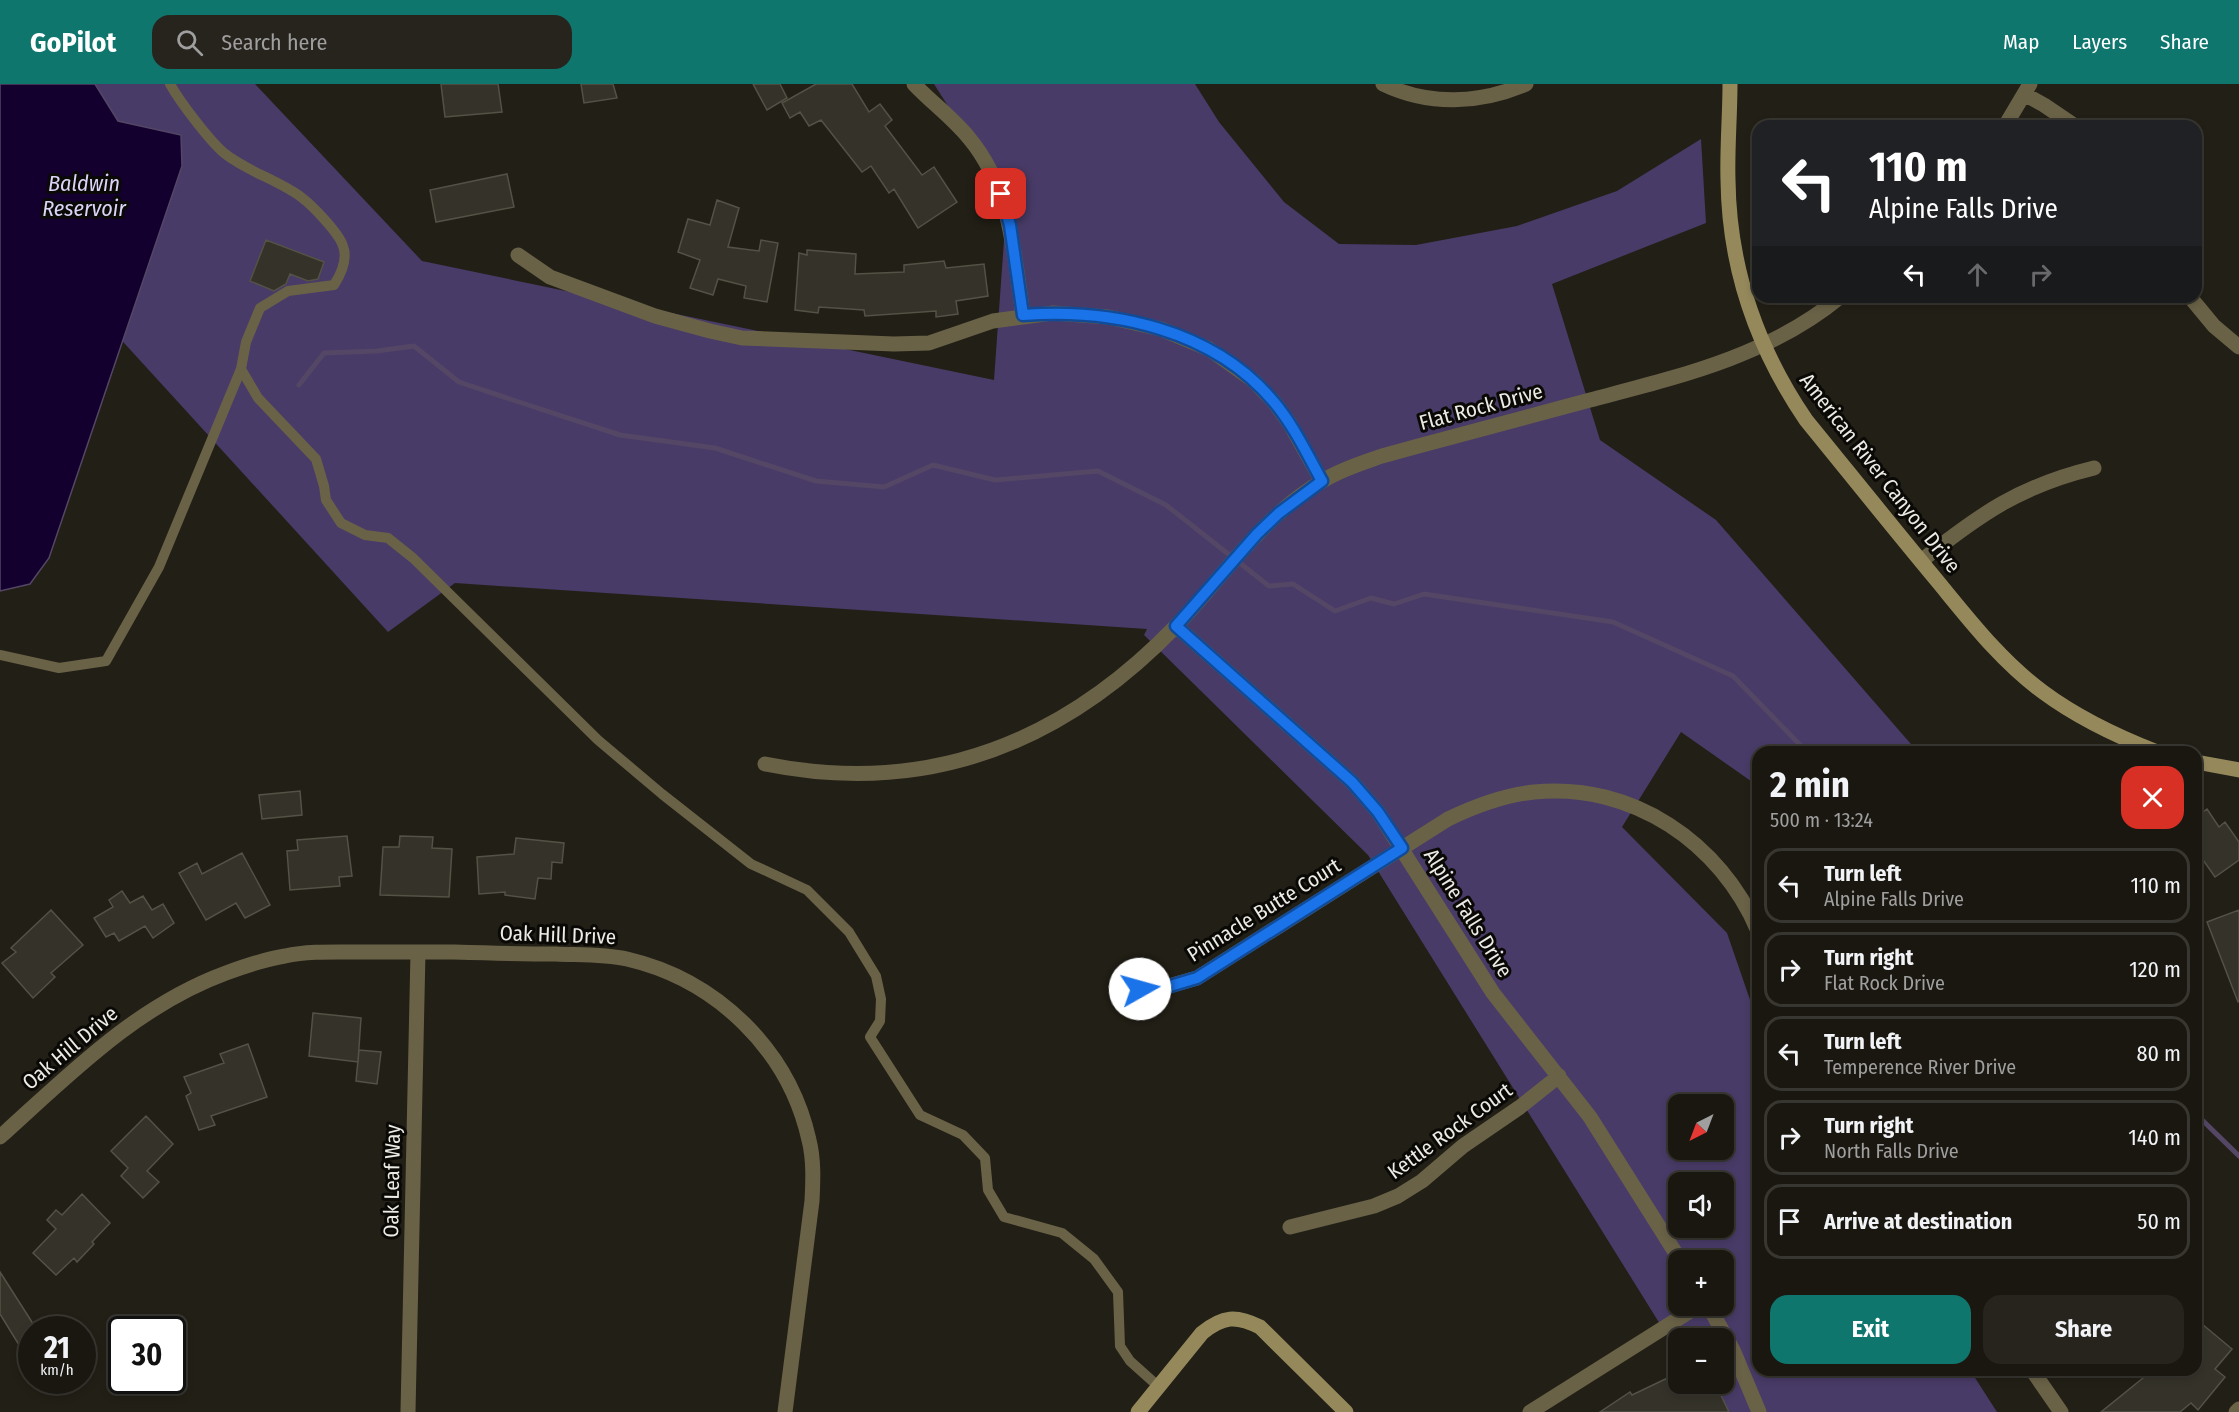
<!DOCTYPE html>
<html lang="en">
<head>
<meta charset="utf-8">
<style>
	:root { --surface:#1a1710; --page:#27241e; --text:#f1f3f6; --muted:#9f9f9f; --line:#383630; --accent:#0f766e }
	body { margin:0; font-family:"Fira Sans Condensed",sans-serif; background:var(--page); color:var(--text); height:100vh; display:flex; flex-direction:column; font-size:22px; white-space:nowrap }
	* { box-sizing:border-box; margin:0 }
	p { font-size:20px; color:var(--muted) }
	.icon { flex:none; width:33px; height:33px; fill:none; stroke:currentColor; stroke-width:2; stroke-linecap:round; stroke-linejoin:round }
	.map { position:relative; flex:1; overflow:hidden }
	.drawer { position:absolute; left:1752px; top:662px; width:450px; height:630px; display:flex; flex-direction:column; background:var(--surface); border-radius:18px; box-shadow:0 3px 9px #0003,0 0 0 2px var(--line) }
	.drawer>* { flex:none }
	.guide { position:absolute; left:1752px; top:36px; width:450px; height:183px; border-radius:18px; box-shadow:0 3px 9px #0003,0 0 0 2px var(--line); background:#202124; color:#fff; overflow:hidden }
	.needle { width:39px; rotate:222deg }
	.buttons { position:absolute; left:1668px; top:1010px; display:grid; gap:12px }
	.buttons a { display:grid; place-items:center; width:66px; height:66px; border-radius:12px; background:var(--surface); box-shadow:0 3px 9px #0003,0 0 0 2px var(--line); font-size:30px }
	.speed { position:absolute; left:18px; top:1232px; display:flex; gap:12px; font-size:30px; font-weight:700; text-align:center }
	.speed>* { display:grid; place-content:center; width:78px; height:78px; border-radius:50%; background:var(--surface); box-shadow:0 3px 9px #0003,0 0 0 2px var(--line); line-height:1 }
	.speed small { font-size:15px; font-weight:400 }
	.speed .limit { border:3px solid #111; border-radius:9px; background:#fff; color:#111 }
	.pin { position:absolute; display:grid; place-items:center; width:51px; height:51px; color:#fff; margin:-26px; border-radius:12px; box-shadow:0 3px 9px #0006 }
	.me { position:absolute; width:66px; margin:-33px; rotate:83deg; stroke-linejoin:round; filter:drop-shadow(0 0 4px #0008) }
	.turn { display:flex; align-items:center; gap:21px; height:126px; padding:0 18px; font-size:27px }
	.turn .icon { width:78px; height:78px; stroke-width:2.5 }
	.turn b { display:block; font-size:42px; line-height:51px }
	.lanes { display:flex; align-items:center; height:57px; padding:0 18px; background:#0003; justify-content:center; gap:30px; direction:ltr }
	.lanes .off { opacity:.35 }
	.round { display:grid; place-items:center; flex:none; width:63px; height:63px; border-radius:18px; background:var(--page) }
	.overview { display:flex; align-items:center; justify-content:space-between; height:102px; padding:0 18px }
	h1 { font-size:36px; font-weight:700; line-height:45px }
	.action { display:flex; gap:12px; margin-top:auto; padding:12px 18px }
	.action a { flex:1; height:69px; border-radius:18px; background:var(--accent); color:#fff; font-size:24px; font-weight:700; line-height:69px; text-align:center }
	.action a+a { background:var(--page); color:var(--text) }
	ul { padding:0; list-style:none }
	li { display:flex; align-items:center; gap:18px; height:75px; margin:0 12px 9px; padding:0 6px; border:3px solid var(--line); border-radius:18px }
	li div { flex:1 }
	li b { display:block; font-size:22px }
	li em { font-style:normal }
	header { display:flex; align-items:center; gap:36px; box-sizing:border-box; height:84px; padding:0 30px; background:var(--accent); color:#fff }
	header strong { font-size:28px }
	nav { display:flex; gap:33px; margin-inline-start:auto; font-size:21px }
	.search { width:420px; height:54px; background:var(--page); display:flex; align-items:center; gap:15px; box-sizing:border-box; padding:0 21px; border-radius:18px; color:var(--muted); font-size:22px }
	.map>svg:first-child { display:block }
	.green { fill:#483b67; fill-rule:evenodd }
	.water { fill:#13002e; stroke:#544665; stroke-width:1.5 }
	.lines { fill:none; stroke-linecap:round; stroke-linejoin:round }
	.stream { stroke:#544665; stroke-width:5 }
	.building { fill:#353329; stroke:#545147; stroke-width:1.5 }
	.lane { stroke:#6a6247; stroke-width:10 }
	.street { stroke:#6a6247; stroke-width:15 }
	.secondary { stroke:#95895c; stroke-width:15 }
	.route-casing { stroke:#114b97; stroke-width:15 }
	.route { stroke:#1a73e8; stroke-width:10 }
	.labels { text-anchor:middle; stroke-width:6; stroke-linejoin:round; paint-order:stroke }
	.street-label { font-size:21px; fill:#ecebe5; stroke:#0a0906 }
	.water-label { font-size:22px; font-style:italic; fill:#dcd4f8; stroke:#0a0906 }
</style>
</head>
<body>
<header>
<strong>GoPilot</strong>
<div class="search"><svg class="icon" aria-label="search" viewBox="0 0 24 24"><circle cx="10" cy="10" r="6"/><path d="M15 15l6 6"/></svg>Search here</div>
<nav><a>Map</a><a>Layers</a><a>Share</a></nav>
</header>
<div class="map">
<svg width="2239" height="1328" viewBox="0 0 2239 1328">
	<rect width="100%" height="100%" fill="#221f16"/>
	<path class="green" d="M0 0H255L422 177 994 296 1007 115 934 0H1195L1219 38 1284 118 1339 160 1416 161 1517 142 1617 107 1701 55 1706 139 1552 200 1600 356 1716 436 1917 667 1758 668V702L1681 648 1622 743 1727 849 1758 939V1286H1970L1997 1328H1715L1697 1299H1724V1254H1678V1269L1368 771 1144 551 1147 545 455 499 388 548 0 123ZM1678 1020H1724V1065H1678ZM1678 1098H1724V1143H1678ZM1678 1176H1724V1221H1678Z"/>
	<path class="water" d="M0 0H95L118 37 181 51 182 82 49 474 30 500 0 507Z"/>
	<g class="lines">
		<path class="stream" d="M299 301 324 269 377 267 414 262 459 298 519 318 620 351 715 364 816 397 884 403 933 381 995 396 1098 387 1166 421 1269 502 1293 500 1335 527 1371 514 1394 520 1424 510 1613 538 1733 592 1807 668
			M2196 1030 2239 1072"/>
	</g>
	<path class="building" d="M441 0H498L502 28 445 33Z
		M581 0H613L617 14 584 19Z
		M753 0H780L787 14 767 26Z
		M816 0H852L869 28 880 20 892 36 885 42 922 91 934 83 957 118 918 144 894 105 889 109 871 82 862 88 821 36 809 42 800 28 790 34 782 19Z
		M507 90 514 123 436 138 430 106Z
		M717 116 739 124 728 163 759 167 761 156 778 159 767 218 744 214 746 202 718 195 713 211 690 204 700 176 678 168 688 135 710 141Z
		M266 156 324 178 318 195 308 197 290 190 286 200 274 207 250 197Z
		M807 166 856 170 855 190 904 188V181L944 177 946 184 984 180 988 212 956 217 958 230 936 233V227L865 232 864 226 819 223 818 229 795 226 799 169 807 171Z
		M300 707 302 731 262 735 259 711Z
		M2207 725 2219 743 2225 738 2239 758V776L2215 793 2196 766V733Z
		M347 752 352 792 339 793 340 802 290 806 287 767 298 766 297 756Z
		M400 752 433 753 432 764 452 765 449 813 380 811 383 763H399Z
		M516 754 564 759 562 779 552 778 551 795 538 794 535 815 505 811V808L479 810 477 773 514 770Z
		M242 769 270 821 245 834 236 819 206 836 179 789 197 779 202 790Z
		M122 807 130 819 143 812 152 826 163 820 174 839 153 854 145 842 119 857 114 849 106 853 94 834 113 823 109 816Z
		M51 826 83 861 51 889 55 893 33 914 2 879 16 868 11 864Z
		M2239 826V917L2238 918 2207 838Z
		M313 929 361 934 358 978 309 972Z
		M248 960 267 1013 211 1032 215 1041 199 1046 186 1012 191 1009 184 993 224 979 220 970Z
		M359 966 381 968 377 1000 356 997Z
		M146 1032 173 1060 147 1087 159 1098 143 1114 121 1092 128 1084 111 1067Z
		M82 1110 110 1139 92 1158 94 1160 77 1178 74 1174 56 1191 33 1169 56 1145 47 1136 56 1126 62 1131Z
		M0 1188 32 1238V1253L19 1261 0 1230Z
		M2196 1235 2232 1265 2215 1285 2225 1293 2198 1326 2191 1319 2180 1328H2101L2153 1286H2196Z
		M1678 1289V1299H1715L1729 1328H1600L1630 1308 1632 1311Z"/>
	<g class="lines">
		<path class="lane" d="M170 0C180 18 209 56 224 69 248 88 278 96 301 113 312 121 339 149 343 162 348 175 341 190 334 201L288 207 260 224 246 258 241 285 258 314 316 375 324 402 326 416 341 439 365 451 388 454 413 474 598 656 662 710 751 780 807 806 849 848 876 892 881 915 880 937 870 953 920 1031 963 1051 985 1074 988 1106 1004 1133 1062 1149 1094 1175 1118 1208 1120 1262 1130 1277 1159 1303
			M0 571 59 584 106 577 159 483 241 285"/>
		<path class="street" d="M914 0C932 19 953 34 969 54 1011 104 1014 170 1023 231
			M1383 0C1429 22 1479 20 1526 0
			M2024 10 2044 21 2075 42
			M2005 42 2030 0
			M518 171 550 193 655 232 710 247 742 254 894 260 929 259 993 237 1053 229 1108 233 1161 245 1209 265 1254 297 1274 318 1290 340 1322 397
			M2190 213 2214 242 2239 263
			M1921 477C1980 430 2020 402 2094 384
			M1176 542 1352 698 1378 728 1493 909 1590 1033 1680 1176
			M765 680C928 713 1063 659 1176 542 1224 492 1262 432 1324 396 1342 385 1362 379 1382 372 1451 353 1520 335 1590 316 1677 293 1769 272 1840 213
			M1141 905 1169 902 1197 894 1448 735C1475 722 1504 711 1534 708 1632 698 1721 759 1758 847
			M0 1053C70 990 136 922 226 889 245 882 265 875 285 872 308 867 333 868 357 868 389 868 421 868 454 868 488 869 522 870 556 870 579 871 605 870 627 875 717 896 789 966 809 1056 814 1076 813 1097 812 1117L785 1328
			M1290 1143 1374 1122 1398 1112 1422 1097 1463 1062 1520 1023 1559 992
			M1708 1221 1733 1266 1759 1328
			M2032 1286 2061 1328
			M408 1328 418 868
			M1530 1328 1700 1221
			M2236 1328 2239 1325"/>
		<path class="secondary" d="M1730 0C1730 32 1727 64 1728 96 1729 184 1757 264 1806 336 1850 390 1894 445 1939 499 1971 538 2002 578 2043 608 2078 634 2116 652 2157 668
			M2196 678 2239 686
			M1138 1328 1202 1249C1223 1232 1236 1231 1260 1243L1346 1328"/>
	</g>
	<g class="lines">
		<g class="route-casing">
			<path id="route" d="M1001 110 1010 141 1023 231C1113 224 1214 246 1274 318 1294 342 1307 370 1322 397L1279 429 1257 450 1176 542 1352 698 1378 728 1402 764 1197 894 1170 902 1140 905"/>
		</g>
		<use href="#route" class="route"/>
	</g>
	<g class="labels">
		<g class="street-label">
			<text transform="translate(1481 323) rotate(-15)" y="7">Flat Rock Drive</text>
			<text transform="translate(1880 389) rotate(52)" y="7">American River Canyon Drive</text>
			<text transform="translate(1264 826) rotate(-32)" y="7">Pinnacle Butte Court</text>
			<text transform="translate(1468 829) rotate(58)" y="7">Alpine Falls Drive</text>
			<text transform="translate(558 851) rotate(2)" y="7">Oak Hill Drive</text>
			<text transform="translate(70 964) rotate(-40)" y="7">Oak Hill Drive</text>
			<text transform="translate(1450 1047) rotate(-36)" y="7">Kettle Rock Court</text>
			<text transform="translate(392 1097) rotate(-89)" y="7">Oak Leaf Way</text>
		</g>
		<g class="water-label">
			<text x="84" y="107">Baldwin<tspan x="84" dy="25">Reservoir</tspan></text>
		</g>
	</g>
</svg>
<div class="buttons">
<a><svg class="needle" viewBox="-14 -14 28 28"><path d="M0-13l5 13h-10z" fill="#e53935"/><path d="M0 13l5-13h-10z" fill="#9f9f9f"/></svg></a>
<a><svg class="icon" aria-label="sound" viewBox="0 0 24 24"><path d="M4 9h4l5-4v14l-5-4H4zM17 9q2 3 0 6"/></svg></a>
<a>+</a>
<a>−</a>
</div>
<div class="speed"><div>21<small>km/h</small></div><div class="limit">30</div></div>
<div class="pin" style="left:1001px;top:110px;background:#d93025"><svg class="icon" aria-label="arrive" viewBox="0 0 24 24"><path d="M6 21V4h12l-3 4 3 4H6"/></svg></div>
<svg class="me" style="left:1140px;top:905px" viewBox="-20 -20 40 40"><circle r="19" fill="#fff"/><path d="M0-13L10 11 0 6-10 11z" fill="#1a73e8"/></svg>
<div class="guide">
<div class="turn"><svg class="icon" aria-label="left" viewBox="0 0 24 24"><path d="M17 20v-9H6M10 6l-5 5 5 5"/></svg><div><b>110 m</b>Alpine Falls Drive</div></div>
<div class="lanes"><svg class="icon" aria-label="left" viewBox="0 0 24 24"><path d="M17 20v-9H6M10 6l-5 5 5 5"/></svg><svg class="icon off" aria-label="ahead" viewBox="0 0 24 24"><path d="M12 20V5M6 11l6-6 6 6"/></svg><svg class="icon off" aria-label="right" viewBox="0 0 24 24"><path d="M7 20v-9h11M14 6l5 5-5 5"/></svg></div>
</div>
<section class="drawer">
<div class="overview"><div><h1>2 min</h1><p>500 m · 13:24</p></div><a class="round" style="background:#d93025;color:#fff"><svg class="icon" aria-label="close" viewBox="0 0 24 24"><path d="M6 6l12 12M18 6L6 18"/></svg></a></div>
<ul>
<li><svg class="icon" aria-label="left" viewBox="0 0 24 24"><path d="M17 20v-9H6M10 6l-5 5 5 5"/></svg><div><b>Turn left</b><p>Alpine Falls Drive</p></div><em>110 m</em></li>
<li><svg class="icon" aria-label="right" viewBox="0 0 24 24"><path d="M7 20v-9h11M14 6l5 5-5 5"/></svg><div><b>Turn right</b><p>Flat Rock Drive</p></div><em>120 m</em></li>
<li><svg class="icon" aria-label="left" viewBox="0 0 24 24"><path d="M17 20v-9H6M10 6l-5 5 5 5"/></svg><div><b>Turn left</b><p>Temperence River Drive</p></div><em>80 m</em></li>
<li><svg class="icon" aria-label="right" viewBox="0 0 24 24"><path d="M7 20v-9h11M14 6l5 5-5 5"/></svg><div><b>Turn right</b><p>North Falls Drive</p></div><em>140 m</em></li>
<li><svg class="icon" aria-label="arrive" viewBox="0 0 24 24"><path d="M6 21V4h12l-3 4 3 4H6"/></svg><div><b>Arrive at destination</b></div><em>50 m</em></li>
</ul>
<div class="action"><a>Exit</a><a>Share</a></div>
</section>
</div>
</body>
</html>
